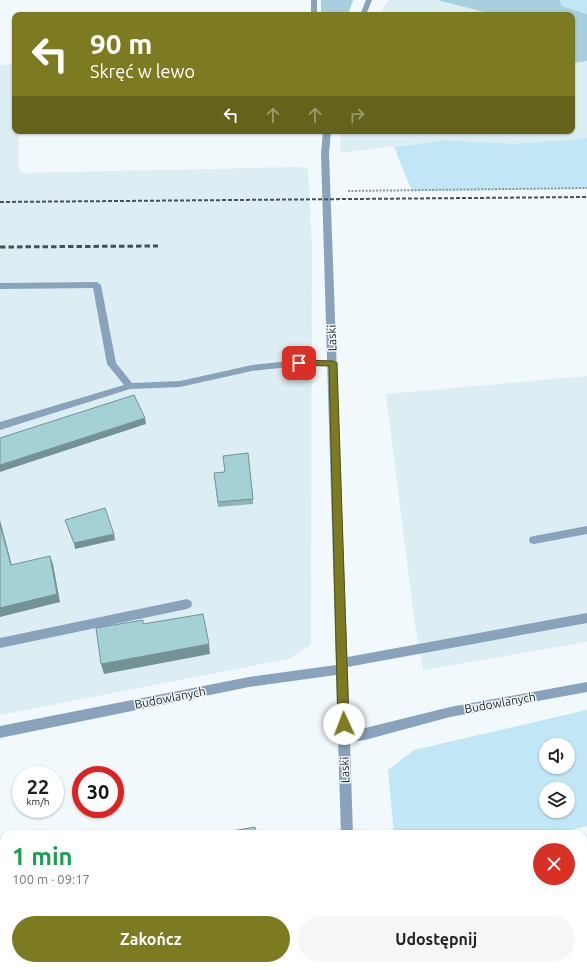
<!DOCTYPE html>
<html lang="pl">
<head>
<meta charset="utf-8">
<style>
	:root { --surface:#fff; --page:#f6f6f6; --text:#222; --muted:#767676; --accent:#7d7b22 }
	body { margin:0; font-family:Ubuntu,sans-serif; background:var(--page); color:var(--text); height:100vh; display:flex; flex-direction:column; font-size:15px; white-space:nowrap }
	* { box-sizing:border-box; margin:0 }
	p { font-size:13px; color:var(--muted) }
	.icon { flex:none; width:22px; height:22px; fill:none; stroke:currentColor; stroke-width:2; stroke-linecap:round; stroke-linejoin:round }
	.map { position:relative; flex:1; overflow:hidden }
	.panel { position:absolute; left:0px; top:830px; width:587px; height:140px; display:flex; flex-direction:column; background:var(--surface); border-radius:12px 12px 0 0; box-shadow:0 1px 3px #0004 }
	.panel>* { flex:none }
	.guide { position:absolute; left:12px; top:12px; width:563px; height:122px; border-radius:8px; box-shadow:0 1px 3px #0004; background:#7d7b22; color:#fff; overflow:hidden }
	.fabs { position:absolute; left:539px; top:738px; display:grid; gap:8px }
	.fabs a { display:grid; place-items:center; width:36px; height:36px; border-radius:50%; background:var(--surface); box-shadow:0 1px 3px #0004; font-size:20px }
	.speed { position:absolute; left:12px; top:766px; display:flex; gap:8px; font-size:20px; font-weight:700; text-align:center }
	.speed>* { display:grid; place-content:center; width:52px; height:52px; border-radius:50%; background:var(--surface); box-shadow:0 1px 3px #0004; line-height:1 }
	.speed small { font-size:10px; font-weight:400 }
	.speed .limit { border:6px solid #d22; background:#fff; color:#111 }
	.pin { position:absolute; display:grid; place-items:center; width:34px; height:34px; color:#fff; margin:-17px; border-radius:8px; box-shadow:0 2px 6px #0006 }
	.me { position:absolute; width:44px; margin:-22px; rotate:358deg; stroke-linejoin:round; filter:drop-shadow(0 0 3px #0008) }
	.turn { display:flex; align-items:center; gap:14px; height:84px; padding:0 12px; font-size:18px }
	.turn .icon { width:52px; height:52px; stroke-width:2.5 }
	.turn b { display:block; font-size:28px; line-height:34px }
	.lanes { display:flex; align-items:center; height:38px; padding:0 12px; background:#0003; justify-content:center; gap:20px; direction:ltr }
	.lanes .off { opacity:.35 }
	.round { display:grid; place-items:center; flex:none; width:42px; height:42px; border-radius:21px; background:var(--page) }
	.head { display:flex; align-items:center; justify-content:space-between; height:68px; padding:0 12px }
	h1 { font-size:24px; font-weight:700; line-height:30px; color:#1e9e55 }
	.primary-button { display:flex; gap:8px; margin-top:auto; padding:8px 12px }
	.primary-button a { flex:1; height:46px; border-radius:24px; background:var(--accent); color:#fff; font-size:16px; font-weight:700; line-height:46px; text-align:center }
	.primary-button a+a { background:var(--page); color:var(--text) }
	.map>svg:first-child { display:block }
	.built { fill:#ddedf4 }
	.green { fill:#c1e6f6; fill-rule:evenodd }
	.forest { fill:#a8cfe0 }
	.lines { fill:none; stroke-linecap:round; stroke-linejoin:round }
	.path { stroke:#91979a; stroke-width:2; stroke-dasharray:2 1.5; stroke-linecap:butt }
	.lane { fill:#89a3bd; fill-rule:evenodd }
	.street { fill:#89a3bd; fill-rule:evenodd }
	.rail-far1 { stroke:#4c5052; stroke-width:2; stroke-dasharray:4 2; stroke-linecap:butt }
	.rail { stroke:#4c5052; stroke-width:3; stroke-dasharray:5.5 3; stroke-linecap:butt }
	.wall { fill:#8db4b7 }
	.shaded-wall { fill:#739295 }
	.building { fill:#a4d1d5; stroke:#739295 }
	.route { fill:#7d7b22; stroke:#515016 }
	.labels { text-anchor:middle; stroke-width:3; stroke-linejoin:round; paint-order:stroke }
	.street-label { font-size:12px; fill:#1d2021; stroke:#f1f9fd }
</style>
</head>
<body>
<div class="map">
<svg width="587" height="970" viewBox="0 0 587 970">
	<rect width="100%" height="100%" fill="#f1f9fd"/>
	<path class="built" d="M389 0H437L496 15H379Z
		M587 61V138L513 144 446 140 340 153 341 131H572V63Z
		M15 64V131H19L18 154 20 173 298 167 308 169 312 245 311 645 288 659 0 715V65Z
		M587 376V642L423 670 415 625 386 394Z
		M587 938V970H459L475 966H583V939Z"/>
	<path class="green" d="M559 0H587V14L562 6Z
		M587 138V189L412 191 394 147 446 140 513 144Z
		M587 710V826L555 834H394L388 770 414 750ZM546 745H568V767H546ZM546 789H568V811H546Z"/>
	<path class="forest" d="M321 0H353L348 15H321Z
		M437 0H559L562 6 587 14V61L572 63V15H496Z"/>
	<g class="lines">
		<path class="path" d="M348 191 587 188"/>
		<path class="lane" d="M311 0H317V15H311Z
			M97 282 101 285 116 363 132 383 180 381 252 365 299 360H333L338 363 333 366H299L252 371 180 387 130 389 0 430V422L124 385 107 364 93 288 0 289V283Z
			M587 526V534L534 544 530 543 529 540 530 537 534 536Z
			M187 599 191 601 192 604 191 607 187 609 0 648V638Z
			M587 613V623L342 668 338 667 336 663 338 659 342 658Z"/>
		<path class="street" d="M366 0H372L366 15H360Z
			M323 131H331L329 153 350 731 365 728 450 707 587 682V692L450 717 365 740 350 742 353 834H341L336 675 249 687 0 738V726L249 677 336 665 321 153Z
			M344 966H358V970H344Z"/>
		<path class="rail-far1" d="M0 202 587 197"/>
		<path class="rail" d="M0 247 158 246"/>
	</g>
	<path class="wall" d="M224 472 253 499V504L218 507 214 473Z"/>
	<path class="shaded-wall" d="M145 418 146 424 0 472V465Z
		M0 520 14 573 11 565 0 524Z
		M114 534 115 540 75 549 74 543Z
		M50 556 53 564 60 602 0 617V608Z
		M209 644 210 654 104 674 101 664Z"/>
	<path class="building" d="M134 395 145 418 0 465V438Z
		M248 453 253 499 218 502 214 473 225 472 223 456Z
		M105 508 114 534 74 543 65 520Z
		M0 524 11 565 50 556 57 594 0 608Z
		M203 614 209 644 101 664 96 628 143 620V624Z
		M255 827 257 834H215Z
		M210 966H278V970H211Z"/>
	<path class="route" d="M299 360 333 361 337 363 349 724 347 727 344 729 340 727 338 724 329 366 296 365 295 363Z"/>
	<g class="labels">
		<g class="street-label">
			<text transform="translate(332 338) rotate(-92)" y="4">Laski</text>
			<text transform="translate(170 698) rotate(-11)" y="4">Budowlanych</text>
			<text transform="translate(500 703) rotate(-10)" y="4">Budowlanych</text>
			<text transform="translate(345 770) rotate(-92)" y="4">Laski</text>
		</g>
	</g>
</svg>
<div class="fabs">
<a><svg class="icon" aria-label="sound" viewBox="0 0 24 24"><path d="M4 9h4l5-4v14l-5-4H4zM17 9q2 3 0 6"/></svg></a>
<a><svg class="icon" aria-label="layers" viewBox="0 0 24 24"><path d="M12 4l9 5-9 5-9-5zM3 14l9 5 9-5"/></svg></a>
</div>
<div class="speed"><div>22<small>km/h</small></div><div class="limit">30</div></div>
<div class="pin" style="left:299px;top:363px;background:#d93025"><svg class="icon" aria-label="arrive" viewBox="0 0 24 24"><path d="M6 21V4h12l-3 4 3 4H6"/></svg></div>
<svg class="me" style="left:344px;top:724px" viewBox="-20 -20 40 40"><circle r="19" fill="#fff"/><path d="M0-13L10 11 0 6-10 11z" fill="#7d7b22"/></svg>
<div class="guide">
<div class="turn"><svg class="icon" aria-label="left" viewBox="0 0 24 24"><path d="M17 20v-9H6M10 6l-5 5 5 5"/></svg><div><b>90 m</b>Skręć w lewo</div></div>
<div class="lanes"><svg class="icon" aria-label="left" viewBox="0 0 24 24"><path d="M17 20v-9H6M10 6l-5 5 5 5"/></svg><svg class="icon off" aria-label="ahead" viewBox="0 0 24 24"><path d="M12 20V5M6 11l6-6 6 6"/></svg><svg class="icon off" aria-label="ahead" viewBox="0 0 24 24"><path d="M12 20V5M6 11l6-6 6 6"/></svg><svg class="icon off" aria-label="right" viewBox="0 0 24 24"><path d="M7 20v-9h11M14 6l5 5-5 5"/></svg></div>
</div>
<section class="panel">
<div class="head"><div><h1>1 min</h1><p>100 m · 09:17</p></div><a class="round" style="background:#d93025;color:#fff"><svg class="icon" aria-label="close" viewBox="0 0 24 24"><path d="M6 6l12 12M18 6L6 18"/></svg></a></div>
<div class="primary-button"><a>Zakończ</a><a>Udostępnij</a></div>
</section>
</div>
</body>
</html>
